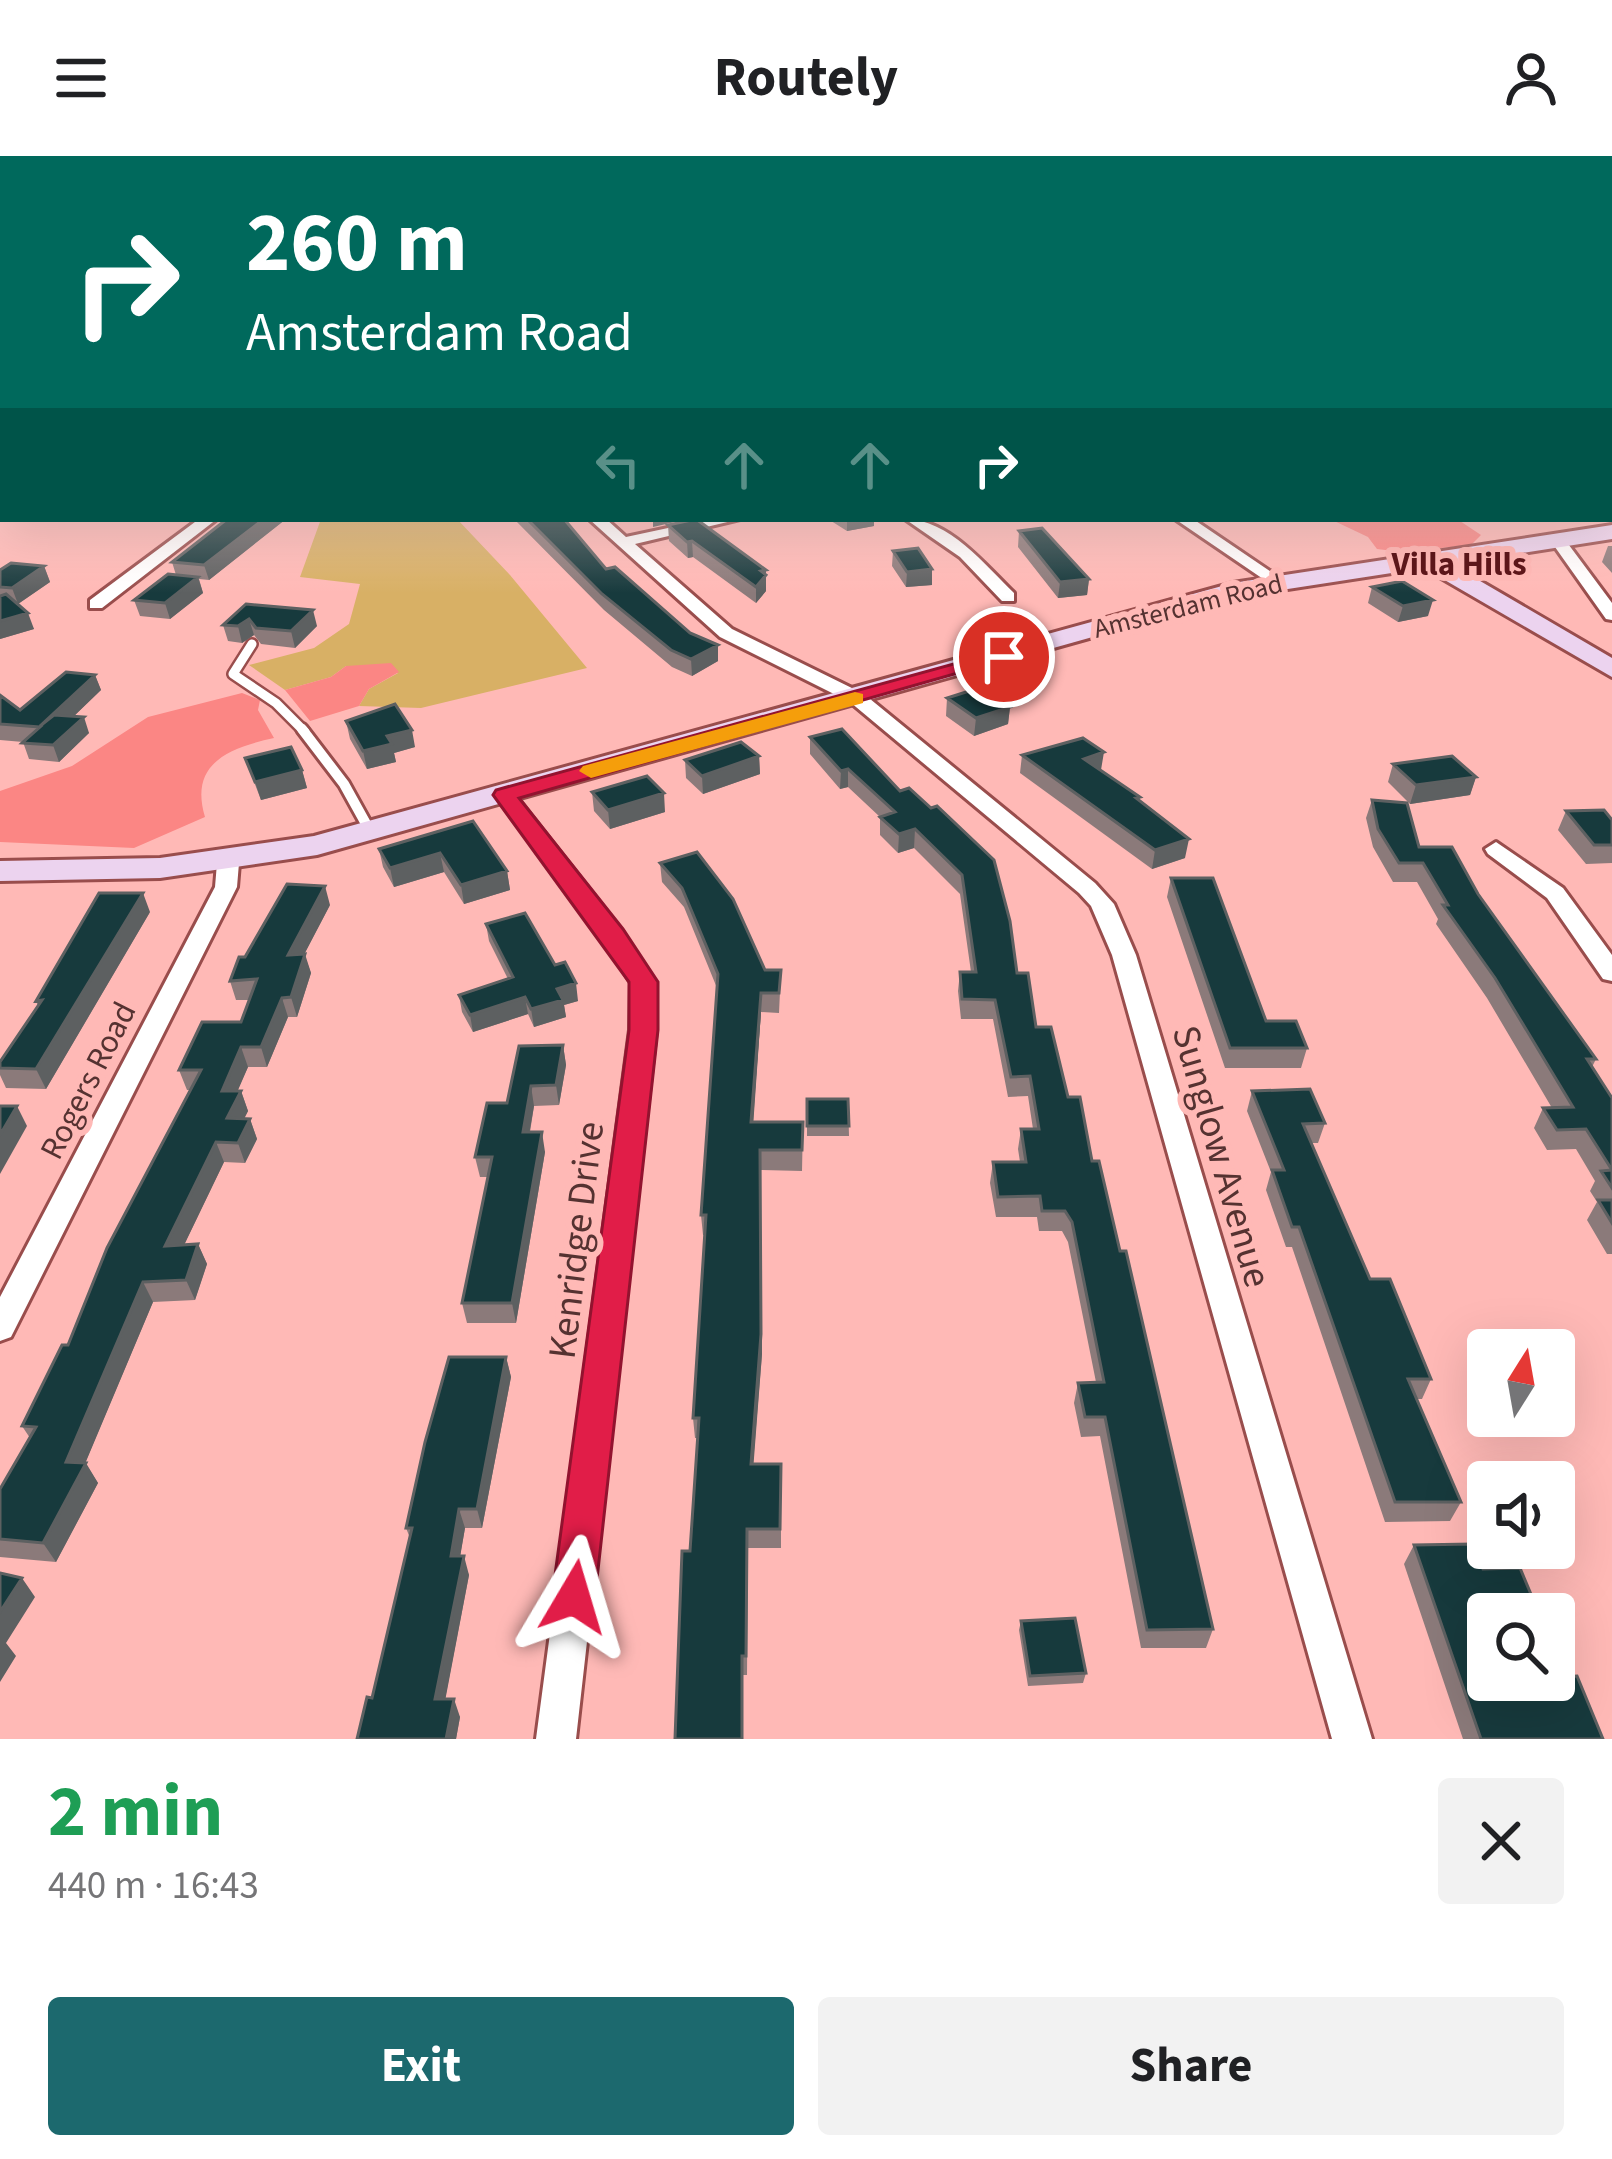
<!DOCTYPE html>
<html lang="en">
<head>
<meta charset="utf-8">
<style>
	:root { --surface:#fff; --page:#f2f2f2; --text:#202124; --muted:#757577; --accent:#1c696e }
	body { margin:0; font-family:"Source Sans 3",sans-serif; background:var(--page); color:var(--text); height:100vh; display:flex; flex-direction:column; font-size:45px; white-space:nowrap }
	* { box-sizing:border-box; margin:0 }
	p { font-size:39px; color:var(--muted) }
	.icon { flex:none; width:66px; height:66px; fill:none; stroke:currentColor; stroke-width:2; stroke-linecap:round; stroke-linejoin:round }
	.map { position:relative; height:1583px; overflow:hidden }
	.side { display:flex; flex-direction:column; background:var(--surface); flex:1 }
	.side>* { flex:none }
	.hud { position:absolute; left:0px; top:0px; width:1614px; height:366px; box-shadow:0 12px 48px #0002; background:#00695c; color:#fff; overflow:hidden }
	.needle { width:78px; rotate:11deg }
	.fabs { position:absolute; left:1467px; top:1173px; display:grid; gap:24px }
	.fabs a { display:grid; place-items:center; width:108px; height:108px; border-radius:12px; background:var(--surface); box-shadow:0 12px 48px #0002; font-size:60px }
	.pin { position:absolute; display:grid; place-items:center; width:102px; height:102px; color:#fff; margin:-51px; border:6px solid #fff; border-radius:50%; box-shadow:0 3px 12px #0007 }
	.me { position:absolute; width:132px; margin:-66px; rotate:7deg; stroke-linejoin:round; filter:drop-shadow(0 0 9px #0008) }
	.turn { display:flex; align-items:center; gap:42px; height:252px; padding:0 48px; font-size:54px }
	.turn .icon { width:156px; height:156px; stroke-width:2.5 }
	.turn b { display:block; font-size:84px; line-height:102px }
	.lanes { display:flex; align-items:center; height:114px; padding:0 48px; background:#0003; justify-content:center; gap:60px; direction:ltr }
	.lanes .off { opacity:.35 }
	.round { display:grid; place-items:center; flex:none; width:126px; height:126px; border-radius:12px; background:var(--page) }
	.summary { display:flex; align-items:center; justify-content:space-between; height:204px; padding:0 48px }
	h1 { font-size:72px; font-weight:700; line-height:90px; color:#1e9e55 }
	.cta { display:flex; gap:24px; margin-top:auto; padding:24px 48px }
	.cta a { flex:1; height:138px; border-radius:12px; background:var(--accent); color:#fff; font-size:48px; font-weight:700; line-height:138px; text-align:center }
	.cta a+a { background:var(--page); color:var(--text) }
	header { display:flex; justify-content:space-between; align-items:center; height:156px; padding:0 48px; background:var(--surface); font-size:54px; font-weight:700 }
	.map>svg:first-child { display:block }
	.green { fill:#d8b065 }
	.water { fill:#fb8684 }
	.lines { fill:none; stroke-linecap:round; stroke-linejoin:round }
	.lane-far1-casing { stroke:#994d4c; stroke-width:14 }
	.lane-casing { stroke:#994d4c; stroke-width:16 }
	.street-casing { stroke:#994d4c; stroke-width:6 }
	.secondary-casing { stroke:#994d4c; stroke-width:6 }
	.lane-far1 { stroke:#fff; stroke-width:9 }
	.lane { stroke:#fff; stroke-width:10 }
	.street { fill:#fff; fill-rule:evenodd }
	.secondary { fill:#ecd3ef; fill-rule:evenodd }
	.wall { fill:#8b7a7a }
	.shaded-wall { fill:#5d6061 }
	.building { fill:#173a3d; stroke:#5d6061; stroke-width:3 }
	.route { fill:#e11d48; stroke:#92132f; stroke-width:3 }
	.slow { fill:#f59e0b }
	.labels { text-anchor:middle; stroke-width:12; stroke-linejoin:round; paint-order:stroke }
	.far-street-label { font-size:27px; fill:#553231; stroke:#ffb9b6 }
	.far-quarter-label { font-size:33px; font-weight:bold; fill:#5e171b; stroke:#ffb9b6 }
	.street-label { font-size:33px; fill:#553231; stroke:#ffb9b6 }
	.near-street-label { font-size:39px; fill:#553231; stroke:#ffb9b6 }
</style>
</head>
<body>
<header><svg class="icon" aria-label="menu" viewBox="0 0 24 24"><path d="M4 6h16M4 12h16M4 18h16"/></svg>Routely<svg class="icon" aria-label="person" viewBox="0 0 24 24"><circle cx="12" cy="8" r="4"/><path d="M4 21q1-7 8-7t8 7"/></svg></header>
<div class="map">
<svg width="1612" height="1583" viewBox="0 0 1612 1583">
	<rect width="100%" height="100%" fill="#ffb9b6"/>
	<path class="green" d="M321 363H457L510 419 587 512 421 552 359 550 369 533 398 517 346 510 331 521 285 534 249 509 314 492 349 468 360 428 300 421Z"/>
	<path class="water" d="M1330 363H1457L1481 379 1471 389 1402 396 1377 393 1368 381Z
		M391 507 399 516 369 533 359 550 310 565 285 534 331 521 346 510Z
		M242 537 260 544 258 554 274 582C228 592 189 608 205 661L134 692 0 686V635L72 610 148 561Z"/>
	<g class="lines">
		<g class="lane-far1-casing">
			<path id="lane-far1" d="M252 488 233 518 276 547 305 576"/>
		</g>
		<g class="lane-casing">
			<path id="lane" d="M302 573 344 628 370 675"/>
		</g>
		<g class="street-casing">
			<path id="street" d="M1611 337H1612V345H1611Z
				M199 363H217L102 452H90V444Z
				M589 363H606L626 381 710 363H740L635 388 732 473 864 538 1095 727 1114 748 1136 799 1372 1583H1332L1112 799 1091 750 1079 737 850 546 720 481Z
				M905 363C949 363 985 409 1014 437V445H1002L960 401Z
				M1175 363H1193L1286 426 1272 429Z
				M1553 381H1563L1612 447V464L1606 463 1550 384Z
				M505 633 512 635 621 774 655 827 656 874 576 1583H536L630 874 631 827 603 782 495 639Z
				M1496 686 1563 732 1612 799V825L1603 823 1547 742 1488 698 1485 693Z
				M228 700 239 707 237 731 11 1181 0 1185V1141L215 731 217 707Z"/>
		</g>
		<g class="secondary-casing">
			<path id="secondary" d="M1612 369V383L1451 408 1612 502V521L1424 412 1235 441 317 699 160 722 0 725V705L160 702 314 680 1233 427Z"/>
		</g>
		<use href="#lane-far1" class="lane-far1"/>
		<use href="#lane" class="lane"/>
		<use href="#street" class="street"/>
		<use href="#secondary" class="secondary"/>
	</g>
	<path class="wall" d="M227 363H286L209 424 199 423 203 437 170 463 140 460 134 444 176 419 172 406Z
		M514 363H564L606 413 690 477 718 489V505L692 520 672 511 604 454Z
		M828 363H874V370L847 375Z
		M668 369 766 414V435L756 447 693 401 688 402 669 385Z
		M1019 375 1089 423 1087 439 1058 442 1018 391Z
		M1608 390H1612V417L1602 406Z
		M893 395 932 413V429L906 431 892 410Z
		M44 410 50 426 18 448 34 473 0 483V414Z
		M1372 431 1428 460 1398 466 1368 447Z
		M246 448 317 470 295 492 261 488 254 479 242 487 228 485 223 469Z
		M95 519 101 534 74 560 89 577 59 606 29 603 23 586 0 584V539L20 554Z
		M947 542 1010 551 1008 568 974 580 946 560Z
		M346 565 415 591 394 597 396 606 367 613 350 583Z
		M810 581 931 652 1017 817 1036 871 1068 941 1092 1005 1213 1473 1206 1492H1141L1100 1280 1081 1281 1074 1247 1078 1227 1096 1226 1068 1086 1062 1075H1039L1037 1061H996L990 1027 993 1006H1020L1018 993 1021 973H1033L1028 940 1008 941 993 863H961L958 835 960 816H971L960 738 914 692 898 697 880 679V661L848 631 840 633 810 598Z
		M1022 599 1101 614 1140 641V645L1185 702 1152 713 1020 617Z
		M759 600 760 618 703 638 686 622 685 604Z
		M245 602 302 614 307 632 261 644Z
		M1393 608 1476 621 1470 639 1410 648 1388 626Z
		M592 636 665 656 610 673 594 655Z
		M1372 644 1419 691 1478 738 1596 903 1592 911 1612 942V1098H1607L1587 1064 1597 1046 1590 1035 1595 1025 1576 993 1547 994 1534 972 1543 952H1552L1487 842 1436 768 1438 763 1417 726H1393L1373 691 1366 662Z
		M1566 655 1612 664V707L1586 708 1558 674Z
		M473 665 507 715 510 734 464 748 444 716 394 731 383 711 379 693Z
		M660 707 765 814H781L779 857 761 856 753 966H803L802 1015 760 1014 762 1198 753 1308H781V1392H748L747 1519H743V1583H675L698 1282H695L693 1262 704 1079H703L701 1059 717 832 684 751 662 726Z
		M1171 722 1266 865 1307 892 1301 912H1225L1167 741Z
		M330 749 304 798 311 817 297 861H288L267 911H248L237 935H241L248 955 244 963H250L257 983 245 1007 224 1006 184 1089 198 1088 207 1108 195 1144 153 1146 85 1307 98 1327 56 1406 0 1401V1333L30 1282 22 1270 68 1189 190 934H187L179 914 241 866 249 844H236L230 825 245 801Z
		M150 756 46 933 6 932 0 919V912L38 850 36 845Z
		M486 768 555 809 578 845 564 849 566 861 534 871 528 858 473 876 462 856 459 839 508 823 489 785Z
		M563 889 566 909 559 949 534 950 530 976 545 996 516 1167H467L462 1147 488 1021H480L475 1001 507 947Z
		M1252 935 1325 967 1318 987H1311L1370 1123 1431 1223 1422 1243H1416L1461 1346 1450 1365 1385 1366 1292 1091H1286L1266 1034 1271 1016 1247 955Z
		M807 943H848L849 980H807Z
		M506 1201 511 1221 482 1372H465L460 1400 469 1419 445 1543 460 1561 456 1583H357L372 1542 410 1382 406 1372Z
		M1414 1389 1483 1413 1533 1443 1523 1458H1488V1524L1603 1583H1463L1404 1408Z
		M1021 1465 1086 1517 1083 1527 1028 1530 1019 1474Z"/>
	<path class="shaded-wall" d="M264 363H286L209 424 204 409Z
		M653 363H679V365L653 371Z
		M847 363H874V370L847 375Z
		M692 385 693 401 688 402 687 386Z
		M44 410 50 426 18 448 12 432Z
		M932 413V429L906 431 907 416Z
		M766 414V435L756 447V431L761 415Z
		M198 421 203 437 170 463 165 447Z
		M1089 423 1087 439 1058 442 1060 426Z
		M1433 444 1428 460 1398 466 1403 450Z
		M313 454 317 470 295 492 291 475Z
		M28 457 34 473 0 483V465Z
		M249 463 254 479 242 487 238 470Z
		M718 489V505L692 520 691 503Z
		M95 519 101 534 47 586 40 570Z
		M1010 551 1008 568 974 580 976 562Z
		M84 561 89 577 59 606 53 589Z
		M412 574 415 591 394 597 396 606 367 613 363 595 387 580Z
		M1104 596 1101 614 1084 603Z
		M759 600 760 618 703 638 702 620Z
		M848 613V631L840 633 841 615Z
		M302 614 307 632 261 644 255 626Z
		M1476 621 1470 639 1410 648 1416 629Z
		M664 637 665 656 610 673 608 654Z
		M915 673 914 692 898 697 899 678Z
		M1189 683 1185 702 1152 713 1155 694Z
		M440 697 444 716 394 731 390 712Z
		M507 715 510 734 464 748 461 729Z
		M325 730 330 749 294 818 288 799Z
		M143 737 150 756 46 933 36 913Z
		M305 798 311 817 297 861 291 841Z
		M576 827 578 845 564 849 566 861 534 871 531 853 557 833Z
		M761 837V856L752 986 751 966Z
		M525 841 528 858 473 876 470 859Z
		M282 842 288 861 267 911 261 891Z
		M563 889 566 909 559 949 556 929Z
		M241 891 248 911 229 955 222 935Z
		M531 930 534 950 526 996 523 976Z
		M241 935 248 955 234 982 227 962Z
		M17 950 27 970 0 1018V979Z
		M250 963 257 983 245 1007 238 987Z
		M542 976 545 996 516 1167 512 1147Z
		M216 986 224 1006 174 1110 165 1090Z
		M760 994 762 1198 752 1328 751 1308Z
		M198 1088 207 1108 195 1144 186 1124Z
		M143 1126 153 1146 82 1315 86 1307 98 1327 56 1406 43 1387 66 1306Z
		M506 1201 511 1221 482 1372 477 1353Z
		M459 1353 465 1372 457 1419 451 1400Z
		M464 1400 469 1419 442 1561 435 1543Z
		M22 1422 35 1441 6 1487 16 1500 0 1526V1456Z
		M454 1543 460 1561 456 1583H446Z"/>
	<path class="building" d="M227 363H264L204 409 172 406Z
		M527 363H564L606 413 615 411 690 477 718 489 691 503 671 494 602 438Z
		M696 363 766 414 761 415 766 419 756 431 692 385 687 386 668 369Z
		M1042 372 1089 423 1060 426 1019 375Z
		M918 392 932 413 907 416 893 395Z
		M11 407 44 410 12 432 0 431V414Z
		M168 418 198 421 165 447 134 444Z
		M1402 425 1433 444 1403 450 1372 431Z
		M6 438 28 457 0 465V440Z
		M246 448 313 454 291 475 256 472 249 463 238 470 223 469Z
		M66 516 95 519 40 570 54 559 84 561 53 589 22 587 40 571 0 568V539L20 554Z
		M982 531 1010 551 976 562 947 542Z
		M395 548 412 574 387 580 392 588 363 595 346 565Z
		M842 573 900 635 909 632 931 652 937 650 994 704 1010 765 1017 817H1028L1036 871H1051L1068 941H1080L1092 1005H1099L1120 1095H1126L1213 1473 1147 1474 1105 1261H1085L1078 1227 1104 1226 1072 1066 1065 1055H1042L1040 1040 998 1041 993 1006H1026L1021 973H1039L1030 920 1011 921 995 844 962 843 960 816H976L962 719 915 673 899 678 880 661 895 656 848 613 841 615 810 581Z
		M1083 582 1104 596 1084 603 1140 641 1136 642 1189 683 1155 694 1022 599Z
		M741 586 759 600 702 620 685 604Z
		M291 591 302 614 255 626 245 602Z
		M1452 600 1476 621 1416 629 1393 608Z
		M647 620 664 637 608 654 592 636Z
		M1372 644 1407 647 1419 691H1452L1478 738 1596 903H1587L1612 942V1032L1601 1015 1612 1014 1586 973 1557 974 1543 952 1573 951 1495 822 1443 749H1448L1423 707H1399L1378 673Z
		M1604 654 1612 664V689H1594L1566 655Z
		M473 665 507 715 461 729 440 697 390 712 379 693Z
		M697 696 733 743 765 814H781L779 837H761L751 966H803L802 994H760L761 1178 751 1308H781L780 1373H747L746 1500H742V1583H675L682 1395H690L699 1262H693L706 1059H701L718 818 682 732 660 707Z
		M1171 722H1213L1266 865H1296L1307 892H1230Z
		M287 728 325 730 288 799 305 798 291 841 282 842 261 891H241L222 935H241L227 962 250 963 238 987 216 986 165 1090 198 1088 186 1124 143 1126 66 1306 86 1307 43 1387 0 1383V1333L36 1271 22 1270 62 1189H68L107 1092 201 914H179L202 866H241L257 823 230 825 239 801H245Z
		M99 737H143L36 913 0 912V906L42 844 36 845Z
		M525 757 555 809 565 806 576 827 557 833 563 844 531 853 525 841 470 859 459 839 513 821 486 768Z
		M563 889 556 929 531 930 523 976H542L512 1147H462L492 1001H475L487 947H507L519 890Z
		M1310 933 1325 967 1303 968 1370 1123H1390L1431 1223H1408L1461 1346H1395L1299 1071H1292L1272 1014H1284L1252 935Z
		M807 943H848L849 970H807Z
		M0 950H17L0 979Z
		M1598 1044H1612V1067Z
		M449 1201H506L477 1353H459L451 1400H464L435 1543H454L446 1583H357L367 1541 372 1542 412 1372H406L425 1286Z
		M1473 1388 1483 1413 1520 1412 1533 1443 1496 1444 1502 1458H1488V1524H1554V1521L1577 1520 1603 1583H1481L1414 1389Z
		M0 1417 22 1422 0 1456Z
		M1075 1462 1086 1517 1030 1520 1021 1465Z"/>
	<linearGradient id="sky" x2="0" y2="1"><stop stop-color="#afa2c0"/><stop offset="0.49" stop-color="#ffe0de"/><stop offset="1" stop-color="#ffe0de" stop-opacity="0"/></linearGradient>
	<rect width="1612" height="437" fill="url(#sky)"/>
	<path class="route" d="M997 496 1014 501 519 642 623 773 658 826V874L595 1441 589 1456 574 1462 558 1456 552 1441 629 874V826L493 639 496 634Z"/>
	<path class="slow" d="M855 536 863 538V547L591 622 579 615 583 610Z"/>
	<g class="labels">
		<g class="far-street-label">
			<text transform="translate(1188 450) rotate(-14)" y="9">Amsterdam Road</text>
		</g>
		<g class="far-quarter-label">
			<text x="1459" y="419">Villa Hills</text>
		</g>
		<g class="street-label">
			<text transform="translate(87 924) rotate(-63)" y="12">Rogers Road</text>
		</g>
		<g class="near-street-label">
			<text transform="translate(1223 1000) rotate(74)" y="14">Sunglow Avenue</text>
			<text transform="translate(575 1084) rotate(-83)" y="14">Kenridge Drive</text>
		</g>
	</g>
</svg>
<div class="fabs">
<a><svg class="needle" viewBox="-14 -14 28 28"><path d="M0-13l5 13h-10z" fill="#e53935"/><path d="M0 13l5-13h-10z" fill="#757577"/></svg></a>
<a><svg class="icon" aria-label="sound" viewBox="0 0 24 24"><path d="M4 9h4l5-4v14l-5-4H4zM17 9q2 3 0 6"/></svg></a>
<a><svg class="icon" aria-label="search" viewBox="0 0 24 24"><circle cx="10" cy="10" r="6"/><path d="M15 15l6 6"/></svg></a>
</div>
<div class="pin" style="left:1004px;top:501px;background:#d93025"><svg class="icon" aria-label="arrive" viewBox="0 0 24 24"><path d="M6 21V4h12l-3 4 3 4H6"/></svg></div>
<svg class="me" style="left:574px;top:1441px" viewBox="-20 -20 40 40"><path d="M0-17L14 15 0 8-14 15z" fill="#e11d48" stroke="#fff" stroke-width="4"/></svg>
<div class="hud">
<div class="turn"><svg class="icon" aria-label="right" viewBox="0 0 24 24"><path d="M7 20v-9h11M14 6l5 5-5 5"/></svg><div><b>260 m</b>Amsterdam Road</div></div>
<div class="lanes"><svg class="icon off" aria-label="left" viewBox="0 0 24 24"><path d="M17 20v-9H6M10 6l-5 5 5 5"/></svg><svg class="icon off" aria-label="ahead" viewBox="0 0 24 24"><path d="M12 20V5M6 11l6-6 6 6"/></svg><svg class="icon off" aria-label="ahead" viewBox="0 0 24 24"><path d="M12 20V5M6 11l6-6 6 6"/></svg><svg class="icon" aria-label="right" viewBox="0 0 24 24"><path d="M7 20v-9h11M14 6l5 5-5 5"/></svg></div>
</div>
</div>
<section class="side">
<div class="summary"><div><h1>2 min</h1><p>440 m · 16:43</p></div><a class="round"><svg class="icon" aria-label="close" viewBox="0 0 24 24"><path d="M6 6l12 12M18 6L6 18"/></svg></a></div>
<div class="cta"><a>Exit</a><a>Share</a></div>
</section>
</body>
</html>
